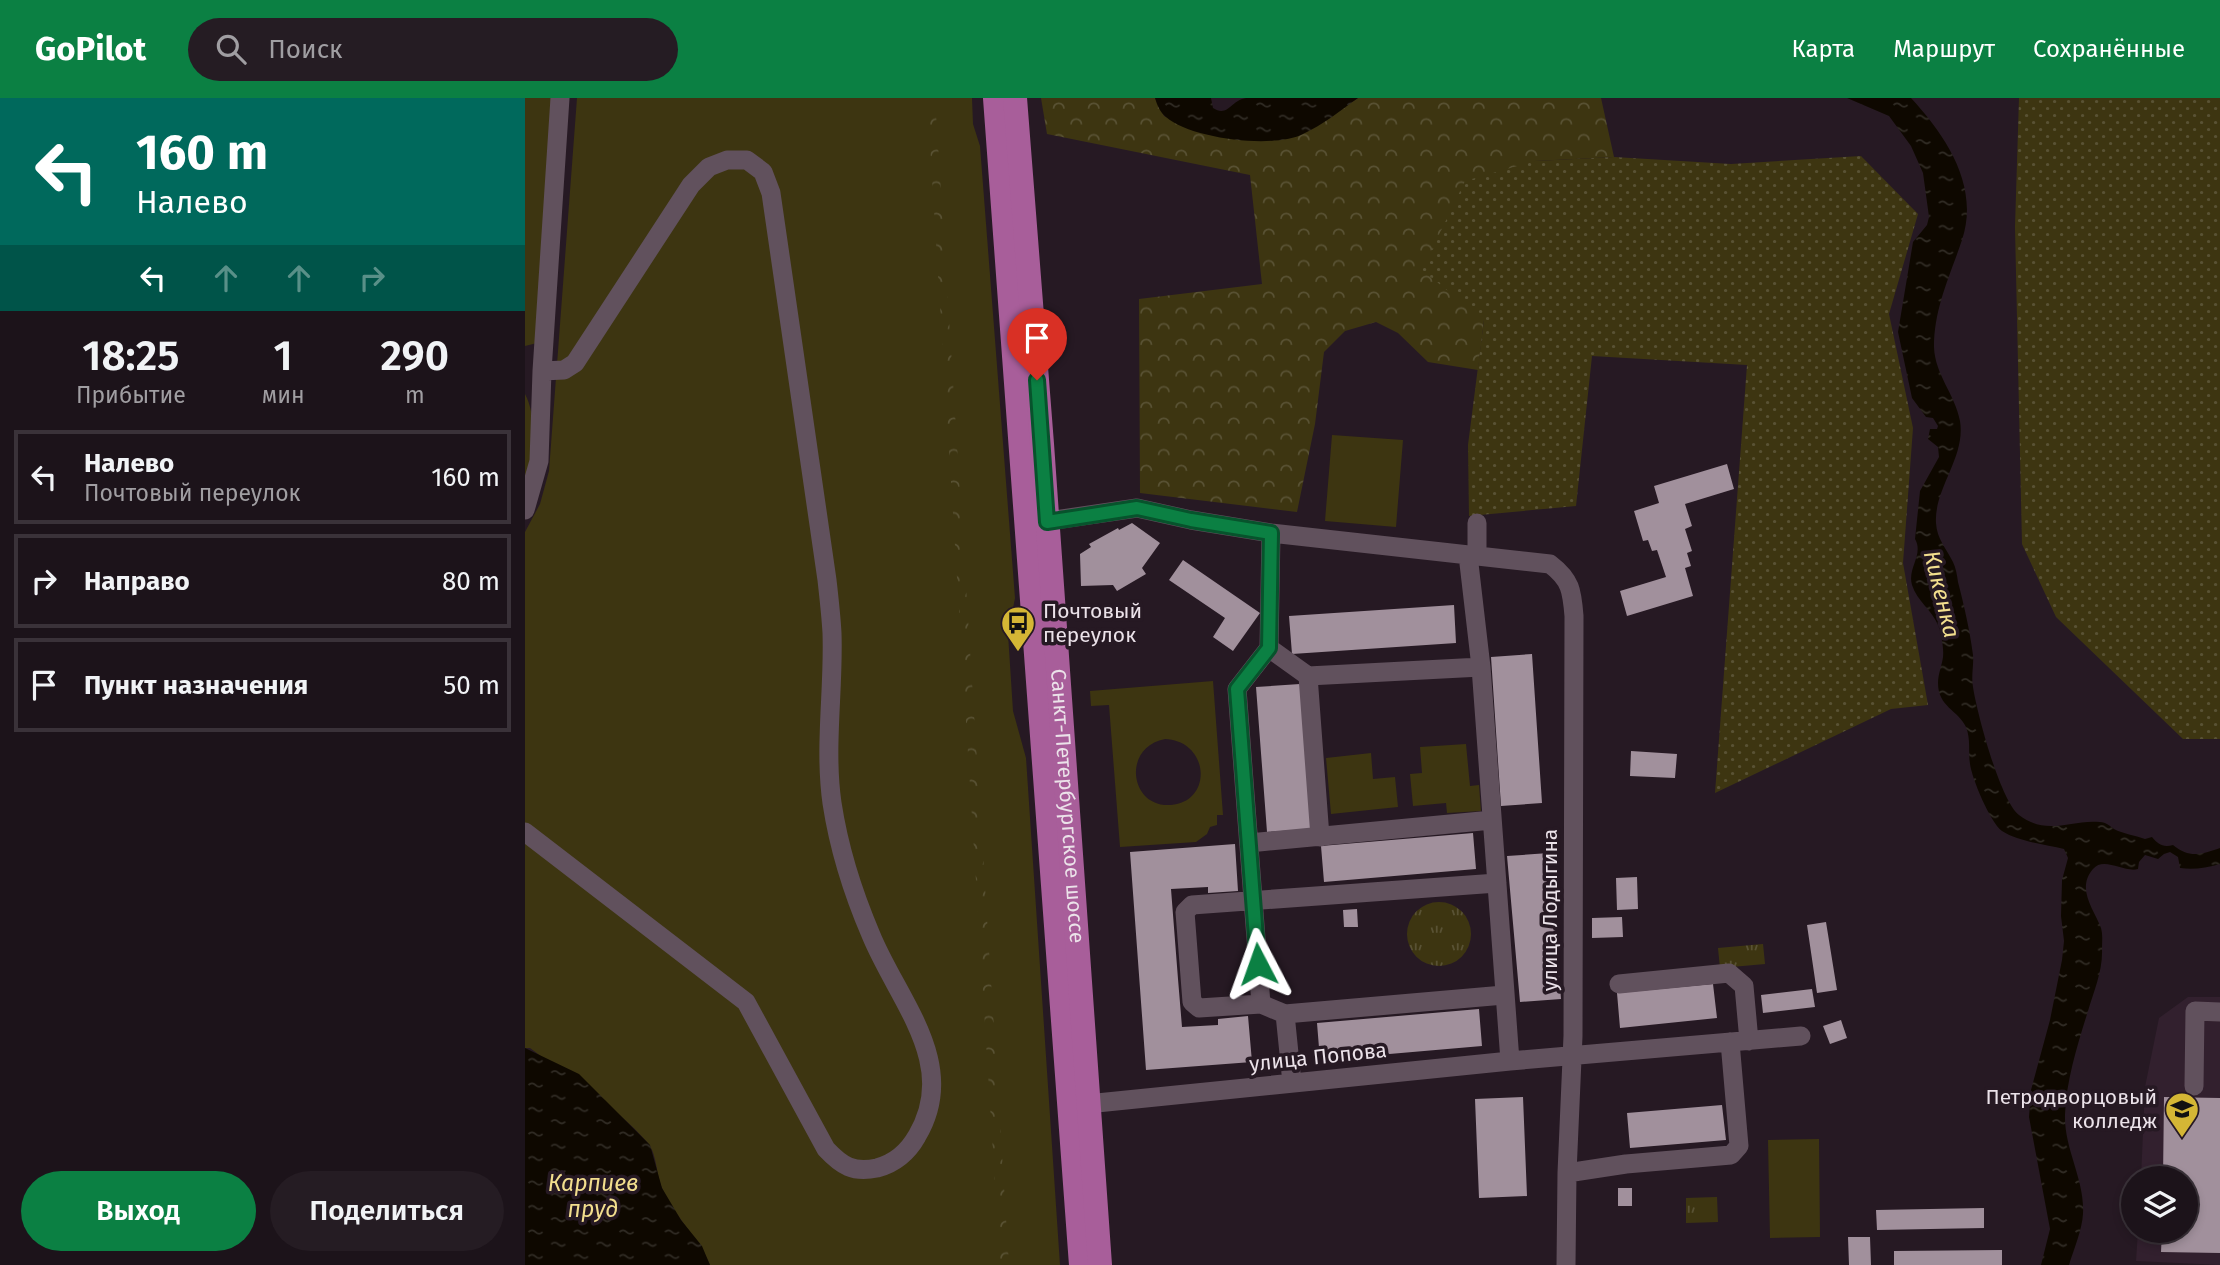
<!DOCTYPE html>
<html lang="ru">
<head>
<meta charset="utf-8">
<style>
	:root { --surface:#1c131a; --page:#251c23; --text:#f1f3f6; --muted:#a09ea2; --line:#3a3239; --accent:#0b8043 }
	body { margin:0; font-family:"Fira Sans",sans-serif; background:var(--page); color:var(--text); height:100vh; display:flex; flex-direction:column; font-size:26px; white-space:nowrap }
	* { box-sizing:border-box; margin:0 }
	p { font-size:23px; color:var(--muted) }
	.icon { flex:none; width:38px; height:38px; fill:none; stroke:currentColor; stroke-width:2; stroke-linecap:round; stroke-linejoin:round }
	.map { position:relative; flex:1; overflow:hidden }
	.panel { display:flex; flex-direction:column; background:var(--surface); width:525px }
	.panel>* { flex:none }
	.top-card { background:#00695c; color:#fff; overflow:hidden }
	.buttons { position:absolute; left:1596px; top:1068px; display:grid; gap:14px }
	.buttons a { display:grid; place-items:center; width:77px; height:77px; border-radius:50%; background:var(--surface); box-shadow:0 4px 10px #0003,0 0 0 2px var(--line); font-size:35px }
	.pin { position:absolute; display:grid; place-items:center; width:60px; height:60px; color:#fff; margin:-72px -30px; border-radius:50% 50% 50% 0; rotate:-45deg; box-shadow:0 0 7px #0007 }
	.pin .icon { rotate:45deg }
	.me { position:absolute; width:77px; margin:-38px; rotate:356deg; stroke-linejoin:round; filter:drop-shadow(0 0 5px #0008) }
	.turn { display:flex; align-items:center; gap:24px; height:147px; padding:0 21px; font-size:32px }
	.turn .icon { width:91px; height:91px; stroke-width:2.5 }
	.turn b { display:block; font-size:49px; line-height:60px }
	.lanes { display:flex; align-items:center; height:66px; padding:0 21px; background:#0003; justify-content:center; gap:35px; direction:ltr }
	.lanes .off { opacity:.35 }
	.eta { display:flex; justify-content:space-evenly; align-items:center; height:119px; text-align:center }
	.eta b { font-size:42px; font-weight:600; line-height:49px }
	.cta { display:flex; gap:14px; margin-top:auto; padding:14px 21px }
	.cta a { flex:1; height:80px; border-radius:42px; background:var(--accent); color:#fff; font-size:28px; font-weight:600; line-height:80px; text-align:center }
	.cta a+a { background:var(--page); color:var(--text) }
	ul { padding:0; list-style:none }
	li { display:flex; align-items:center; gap:21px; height:94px; margin:0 14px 10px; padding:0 7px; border:4px solid var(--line); border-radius:0px }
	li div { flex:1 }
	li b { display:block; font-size:26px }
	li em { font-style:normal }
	header { display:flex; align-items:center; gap:42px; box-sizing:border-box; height:98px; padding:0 35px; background:var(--accent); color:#fff }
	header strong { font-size:33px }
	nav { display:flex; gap:38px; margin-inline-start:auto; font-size:24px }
	.search { width:490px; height:63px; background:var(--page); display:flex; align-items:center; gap:18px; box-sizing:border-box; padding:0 24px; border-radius:38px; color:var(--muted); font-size:26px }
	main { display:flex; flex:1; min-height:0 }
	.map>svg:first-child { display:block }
	.built { fill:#32202e }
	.grass { fill:#3d3511; fill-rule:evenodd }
	.forest { fill:url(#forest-crowns) }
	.park { fill:url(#park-tufts) }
	.garden { fill:url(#garden-dots) }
	.water { fill:url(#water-ripples) }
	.building { fill:#a1909c }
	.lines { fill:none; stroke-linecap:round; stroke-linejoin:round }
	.minor { stroke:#61515d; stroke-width:19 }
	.major { stroke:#a85e9a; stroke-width:24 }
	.route-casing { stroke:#07532c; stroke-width:18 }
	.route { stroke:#0b8043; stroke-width:12 }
	.labels { text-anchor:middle; stroke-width:7; stroke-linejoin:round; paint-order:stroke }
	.poi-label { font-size:21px; fill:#ebe2e9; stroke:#261923; text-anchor:start }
	.street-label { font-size:21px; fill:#ebe2e9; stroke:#261923 }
	.water-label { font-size:23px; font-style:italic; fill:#f2de8e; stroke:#261923 }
</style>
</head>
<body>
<header>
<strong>GoPilot</strong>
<div class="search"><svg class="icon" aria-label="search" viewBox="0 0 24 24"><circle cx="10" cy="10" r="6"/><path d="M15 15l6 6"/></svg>Поиск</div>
<nav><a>Карта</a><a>Маршрут</a><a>Сохранённые</a></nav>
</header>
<main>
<section class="panel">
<div class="top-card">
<div class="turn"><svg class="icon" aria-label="left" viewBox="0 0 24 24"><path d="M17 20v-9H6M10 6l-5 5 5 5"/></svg><div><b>160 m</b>Налево</div></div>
<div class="lanes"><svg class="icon" aria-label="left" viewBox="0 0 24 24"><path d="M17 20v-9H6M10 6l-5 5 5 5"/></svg><svg class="icon off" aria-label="ahead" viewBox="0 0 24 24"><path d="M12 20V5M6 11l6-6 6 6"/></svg><svg class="icon off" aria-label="ahead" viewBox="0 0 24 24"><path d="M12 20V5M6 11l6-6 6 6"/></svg><svg class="icon off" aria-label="right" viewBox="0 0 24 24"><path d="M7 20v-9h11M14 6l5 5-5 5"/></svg></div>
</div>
<div class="eta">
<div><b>18:25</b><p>Прибытие</p></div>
<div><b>1</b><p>мин</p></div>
<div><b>290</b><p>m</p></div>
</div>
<ul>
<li><svg class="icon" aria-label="left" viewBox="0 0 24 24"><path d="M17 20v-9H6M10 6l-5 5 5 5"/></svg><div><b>Налево</b><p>Почтовый переулок</p></div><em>160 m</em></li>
<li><svg class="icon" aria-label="right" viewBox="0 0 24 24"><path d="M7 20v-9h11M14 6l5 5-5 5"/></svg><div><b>Направо</b></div><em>80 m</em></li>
<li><svg class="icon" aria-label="arrive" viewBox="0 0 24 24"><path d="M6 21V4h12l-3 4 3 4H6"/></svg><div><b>Пункт назначения</b></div><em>50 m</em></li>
</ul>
<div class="cta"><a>Выход</a><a>Поделиться</a></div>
</section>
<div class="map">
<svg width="1695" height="1167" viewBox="0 0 1695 1167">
	<defs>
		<pattern id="forest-crowns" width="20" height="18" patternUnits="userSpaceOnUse" patternTransform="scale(1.75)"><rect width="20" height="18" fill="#3d3511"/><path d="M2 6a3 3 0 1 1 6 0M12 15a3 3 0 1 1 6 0" fill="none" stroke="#595234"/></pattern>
		<pattern id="park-tufts" width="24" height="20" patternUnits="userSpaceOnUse" patternTransform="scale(1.75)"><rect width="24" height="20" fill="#3d3511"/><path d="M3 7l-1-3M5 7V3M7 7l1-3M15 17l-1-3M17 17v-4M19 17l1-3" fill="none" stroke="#595234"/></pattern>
		<pattern id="garden-dots" width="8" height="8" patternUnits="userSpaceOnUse" patternTransform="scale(1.75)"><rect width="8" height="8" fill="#3d3511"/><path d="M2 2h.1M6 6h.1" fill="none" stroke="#595234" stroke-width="1.8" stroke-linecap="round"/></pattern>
		<pattern id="water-ripples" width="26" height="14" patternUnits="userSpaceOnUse" patternTransform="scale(1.75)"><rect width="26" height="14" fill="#0e0800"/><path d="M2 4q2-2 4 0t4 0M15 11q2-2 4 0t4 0" fill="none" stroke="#312c25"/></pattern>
	</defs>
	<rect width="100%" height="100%" fill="#261923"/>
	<path class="built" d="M1663 899H1695V1167L1611 1163 1613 1132H1661V1080H1616L1620 989 1634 920Z"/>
	<path class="grass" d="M0 0H29L12 245 0 248Z
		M52 0H447L448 26 455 48 490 500 483 536 488 613 501 660 535 1167H185C173 1139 149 1118 137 1090 131 1076 132 1055 122 1044 90 1007 44 980 5 950H0V434L15 406 24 373Z
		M0 296C14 323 7 358 0 386Z
		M807 337 878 342 871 429 800 423Z
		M688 583 698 717H692V727L685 729 682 736 671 744 595 749 584 607 566 608 565 593ZM640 641C685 643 688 704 646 707 604 710 597 649 640 641Z
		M941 646 945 688 954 687 956 713 922 715 921 705 888 708 885 676 897 675 895 649Z
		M846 655 848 681 870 679 873 709 806 716 801 660Z
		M1294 1041 1295 1139 1245 1140 1243 1042Z"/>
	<path class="forest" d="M402 0H410L484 1167H475Z
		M516 0H630L639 18 669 33 808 17 833 0H1076L1089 59 1010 63 959 222 953 272 903 264 873 235 851 224 820 233 799 254 790 326 772 414 615 395 614 201 737 186 725 77 522 36Z"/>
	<path class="park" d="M882 836a32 32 0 1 1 64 0a32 32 0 1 1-64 0Z
		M1238 846 1240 866 1195 870 1193 850Z
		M1192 1099 1193 1124 1161 1125V1100Z"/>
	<path class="garden" d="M1494 0H1695V641H1658L1531 519 1497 446 1490 129Z
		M1336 58 1393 116 1364 216 1388 330 1378 465 1403 607 1366 611 1190 695 1222 267 1067 258 1051 408 944 418 943 347 959 222 897 172 940 83 1010 63 1089 59 1206 66Z"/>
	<path class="water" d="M630 0H686L688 10C703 20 706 2 721 0 756 0 797 0 833 0 816 12 798 27 778 36 749 51 666 41 641 19 635 14 632 7 630 0Z
		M1322 0H1386C1421 38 1455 88 1437 142 1425 178 1409 210 1409 249 1410 277 1430 296 1435 323 1441 359 1409 390 1411 425 1412 441 1421 450 1428 464 1431 470 1432 477 1433 484 1439 507 1445 533 1448 557 1449 567 1446 578 1448 589 1452 615 1475 702 1494 717 1523 739 1545 721 1575 724 1581 724 1585 728 1589 731 1598 736 1610 737 1620 741L1627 739C1633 746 1638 750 1648 747 1665 761 1677 756 1695 750V766C1681 770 1668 772 1655 770L1653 759 1645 754 1639 756 1633 761 1620 757 1614 764 1613 771C1599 775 1579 758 1568 771 1551 791 1569 811 1576 830 1578 837 1577 844 1577 851 1578 872 1569 893 1563 913 1553 945 1541 983 1540 1017 1539 1051 1560 1082 1558 1116 1557 1132 1549 1151 1544 1167H1516L1525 1131 1504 1019 1506 992 1525 922 1537 862 1539 843 1536 818 1537 782 1543 760 1539 751C1520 746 1494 744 1477 733 1465 724 1447 681 1445 666 1443 653 1446 642 1441 629 1433 612 1413 609 1413 585 1413 576 1417 567 1418 559 1419 550 1416 535 1413 527 1407 512 1392 503 1387 487 1382 470 1399 457 1390 441L1395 393 1414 359 1413 349 1403 341 1405 331H1412L1413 328 1408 320 1401 319 1387 300 1373 234 1388 144 1402 127 1404 119 1398 75 1386 48 1364 18Z
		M0 950 54 976 125 1047 137 1090 156 1122 177 1148 185 1167H0Z"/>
	<path class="building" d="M1202 366 1209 391 1160 406 1167 428 1160 431 1167 453 1162 455 1166 468 1160 470 1168 498 1102 518 1095 493 1141 479 1132 452 1127 453 1123 442 1118 443 1109 413 1134 405 1129 388Z
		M607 425 635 445 617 470 621 476 592 493 588 487 556 488 555 456 566 449 564 446 593 430 594 432Z
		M658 462 735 515 708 553 688 539 700 520 644 482Z
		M929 507 931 545 767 556 764 518Z
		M1007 556 1017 705 976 708 966 559Z
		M775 586 786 731 742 734 731 589Z
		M1106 653 1152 656 1150 680 1105 678Z
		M948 735 951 771 799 784 796 748Z
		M710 746 713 793 683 795V789L646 791 653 881 657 929 693 927V921L723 918 727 964 621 972 605 754Z
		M1024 755 1036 901 995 904 982 758Z
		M1112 779 1113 811 1092 812 1091 780Z
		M832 811 833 829H819L818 812Z
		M1097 819 1098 839 1067 840V820Z
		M1301 824 1312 892 1292 895 1282 827Z
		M1188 886 1192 920 1095 930 1092 895Z
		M1287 891 1290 909 1238 915 1236 897Z
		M954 911 957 948 795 962 792 925Z
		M1316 922 1322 940 1305 946 1298 928Z
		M998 999 1002 1098 954 1100 950 1001Z
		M1639 999 1695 1000V1155L1636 1154 1637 1132H1661V1080H1638Z
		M1197 1007 1201 1042 1105 1050 1102 1015Z
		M1093 1090H1107V1108H1093Z
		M1459 1110V1130L1352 1132 1351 1112Z
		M1323 1139H1345L1346 1167H1324Z
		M1477 1152V1167H1369V1153Z"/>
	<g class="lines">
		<path class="minor" d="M0 412 14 363 17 273 35 0
			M509 425 612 410 666 422 746 435 1025 466C1046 482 1047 493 1049 518L1048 938 1042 1075 1041 1167
			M746 435 744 550 712 591 736 906 760 916 979 897
			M943 457 956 569 985 963
			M952 458V425
			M744 550 783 578 956 569
			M783 578 795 739
			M0 734 221 904 301 1051C317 1068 328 1075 352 1070 371 1065 383 1054 392 1038 435 966 373 903 346 837 328 795 314 751 307 705 299 649 309 591 307 535 306 517 304 500 302 482L246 95 238 74 222 62H202L184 69 166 87 50 265 39 272 17 273
			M724 745 967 722
			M1094 886 1204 875 1219 888 1224 943
			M736 906 674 910 667 904 660 814 667 807 972 785
			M760 916 767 985
			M1669 988 1670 913 1695 914
			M552 1007 985 963 1276 938
			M1042 1075 1101 1066 1206 1057 1214 1048 1205 944"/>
		<g class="major">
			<path d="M470 0 556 1167"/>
			<path id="s1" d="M490 0 517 346 575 1167"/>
		</g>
	</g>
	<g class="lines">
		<g class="route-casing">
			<path id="route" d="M512 282 522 424 612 410 666 422 746 435 744 550 712 591 733 866"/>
		</g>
		<use href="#route" class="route"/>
	</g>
	<defs>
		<g id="bus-pin" transform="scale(1.75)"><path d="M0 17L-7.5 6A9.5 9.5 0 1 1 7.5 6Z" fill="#d4b635" stroke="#261923"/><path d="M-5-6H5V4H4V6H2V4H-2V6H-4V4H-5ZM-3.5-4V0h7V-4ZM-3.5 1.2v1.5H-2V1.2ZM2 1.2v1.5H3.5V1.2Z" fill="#111"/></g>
		<g id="university-pin" transform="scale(1.75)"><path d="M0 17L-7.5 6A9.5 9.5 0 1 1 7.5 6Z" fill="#d4b635" stroke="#261923"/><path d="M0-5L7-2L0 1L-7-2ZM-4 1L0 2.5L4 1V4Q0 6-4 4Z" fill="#111"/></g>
	</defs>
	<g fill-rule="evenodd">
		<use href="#bus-pin" x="493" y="525"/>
		<use href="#university-pin" x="1657" y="1011"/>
	</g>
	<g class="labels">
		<g class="poi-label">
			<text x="518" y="520">Почтовый<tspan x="518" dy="24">переулок</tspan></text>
			<text x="1632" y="1006" text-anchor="end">Петродворцовый<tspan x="1632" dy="24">колледж</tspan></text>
		</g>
		<g class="street-label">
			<text dy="7" stroke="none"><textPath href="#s1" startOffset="710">Санкт-Петербургское шоссе</textPath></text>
			<text transform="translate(1025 812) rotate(-90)" y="7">улица Лодыгина</text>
			<text transform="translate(793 959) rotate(-6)" y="7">улица Попова</text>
		</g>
		<g class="water-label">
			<text transform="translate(1417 496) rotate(76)" y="8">Кикенка</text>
			<text x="68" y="1093">Карпиев<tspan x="68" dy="26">пруд</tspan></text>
		</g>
	</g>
</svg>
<div class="buttons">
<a><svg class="icon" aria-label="layers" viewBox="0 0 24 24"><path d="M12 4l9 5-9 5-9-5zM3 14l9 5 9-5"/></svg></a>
</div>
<div class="pin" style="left:512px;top:282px;background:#d93025"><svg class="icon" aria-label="arrive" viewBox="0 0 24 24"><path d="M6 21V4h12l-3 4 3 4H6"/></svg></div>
<svg class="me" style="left:733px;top:866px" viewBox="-20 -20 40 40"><path d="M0-17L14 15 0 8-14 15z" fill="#0b8043" stroke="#fff" stroke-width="4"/></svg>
</div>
</main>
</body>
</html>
